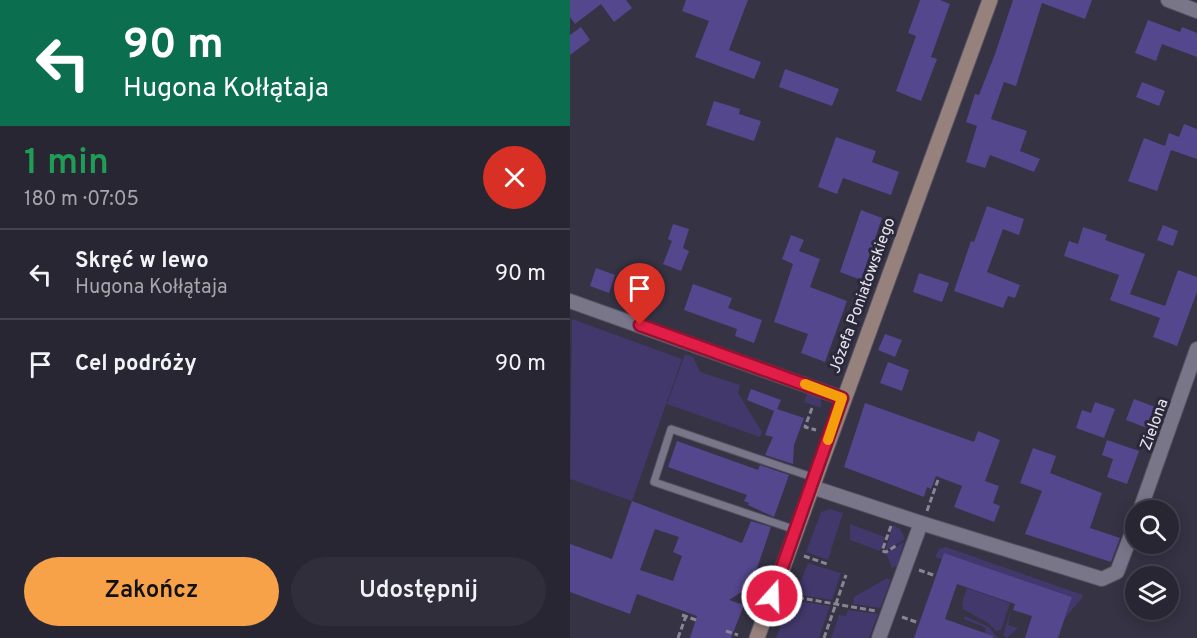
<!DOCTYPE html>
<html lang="pl">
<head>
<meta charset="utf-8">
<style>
	:root { --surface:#282633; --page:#302e3b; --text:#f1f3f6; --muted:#a5a5ac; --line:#44434e; --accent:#f7a149 }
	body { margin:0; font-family:Overpass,sans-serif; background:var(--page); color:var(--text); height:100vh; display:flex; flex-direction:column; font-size:22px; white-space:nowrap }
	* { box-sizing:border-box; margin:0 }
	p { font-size:20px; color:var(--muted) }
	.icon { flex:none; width:33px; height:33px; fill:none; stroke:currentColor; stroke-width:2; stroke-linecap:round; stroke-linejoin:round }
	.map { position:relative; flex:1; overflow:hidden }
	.sheet { display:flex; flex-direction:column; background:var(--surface); width:570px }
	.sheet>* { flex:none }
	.hud { background:#0b6e4f; color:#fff; overflow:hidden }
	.buttons { position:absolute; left:555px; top:500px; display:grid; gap:12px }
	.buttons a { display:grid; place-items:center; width:54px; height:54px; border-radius:50%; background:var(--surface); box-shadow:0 3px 15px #0003,0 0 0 2px var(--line); font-size:30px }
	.pin { position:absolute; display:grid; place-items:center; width:51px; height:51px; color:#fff; margin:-62px -26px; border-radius:50% 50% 50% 0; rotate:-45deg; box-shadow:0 0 6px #0007 }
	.pin .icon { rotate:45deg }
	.me { position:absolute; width:66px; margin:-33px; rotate:20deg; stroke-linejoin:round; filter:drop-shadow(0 0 4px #0008) }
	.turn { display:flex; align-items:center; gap:21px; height:126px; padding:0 24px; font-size:27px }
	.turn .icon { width:78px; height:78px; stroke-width:2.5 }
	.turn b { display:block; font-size:42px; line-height:51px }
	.round { display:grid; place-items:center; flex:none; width:63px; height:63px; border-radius:32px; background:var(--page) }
	.head { display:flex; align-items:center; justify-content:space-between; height:102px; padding:0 24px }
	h1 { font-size:36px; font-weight:600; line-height:45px; color:#1e9e55 }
	.primary-button { display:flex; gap:12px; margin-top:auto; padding:12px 24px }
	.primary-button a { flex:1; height:69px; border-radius:36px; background:var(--accent); color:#111; font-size:24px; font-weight:600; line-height:69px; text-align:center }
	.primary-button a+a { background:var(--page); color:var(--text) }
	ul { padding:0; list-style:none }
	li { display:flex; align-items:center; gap:18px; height:90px; padding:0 24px; border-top:2px solid var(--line) }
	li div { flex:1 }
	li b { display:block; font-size:22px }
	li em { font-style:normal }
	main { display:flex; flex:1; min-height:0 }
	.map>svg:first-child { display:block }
	.green { fill:#42386b }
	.building { fill:#55478e; fill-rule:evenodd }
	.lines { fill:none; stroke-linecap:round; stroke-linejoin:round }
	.lane-casing { stroke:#545261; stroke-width:9 }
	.street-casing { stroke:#545261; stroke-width:16 }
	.secondary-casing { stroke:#545261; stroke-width:17 }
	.path { stroke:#888694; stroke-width:3; stroke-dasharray:6 3; stroke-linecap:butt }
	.lane { stroke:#79768a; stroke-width:7 }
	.street { stroke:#79768a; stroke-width:14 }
	.secondary { stroke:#96817c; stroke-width:15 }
	.route-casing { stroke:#92132f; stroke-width:15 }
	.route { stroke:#e11d48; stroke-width:10 }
	.slow { stroke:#f59e0b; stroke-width:10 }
	.labels { text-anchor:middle; stroke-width:6; stroke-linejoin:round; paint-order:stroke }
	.street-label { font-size:16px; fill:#e4e3ee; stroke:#2b2939 }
</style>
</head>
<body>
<main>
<section class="sheet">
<div class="hud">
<div class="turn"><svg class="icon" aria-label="left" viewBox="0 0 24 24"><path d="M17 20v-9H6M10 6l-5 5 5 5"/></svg><div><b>90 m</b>Hugona Kołłątaja</div></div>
</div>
<div class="head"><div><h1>1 min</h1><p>180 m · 07:05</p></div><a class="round" style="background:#d93025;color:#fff"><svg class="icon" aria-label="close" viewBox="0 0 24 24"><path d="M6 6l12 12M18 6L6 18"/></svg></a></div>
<ul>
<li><svg class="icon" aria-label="left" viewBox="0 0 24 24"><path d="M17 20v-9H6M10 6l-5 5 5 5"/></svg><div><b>Skręć w lewo</b><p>Hugona Kołłątaja</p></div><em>90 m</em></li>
<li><svg class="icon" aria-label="arrive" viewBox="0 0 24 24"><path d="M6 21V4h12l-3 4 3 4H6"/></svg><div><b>Cel podróży</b></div><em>90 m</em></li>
</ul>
<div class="primary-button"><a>Zakończ</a><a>Udostępnij</a></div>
</section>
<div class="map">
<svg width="627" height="638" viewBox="0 0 627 638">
	<rect width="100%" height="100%" fill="#353344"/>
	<path class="green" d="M2 319 112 359 62 501 0 479Z
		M115 354 123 357 130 372 170 385 168 393 192 432 190 437 97 404Z
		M237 394 251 399V408L234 402Z
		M260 509 273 513 258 560 236 552 251 512Z
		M280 524 315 537 310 551 280 540Z
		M323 525 330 529 335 539 315 551Z
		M334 542 327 566 322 568 316 553Z
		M376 547 513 595 512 598 495 618 502 597 374 553 372 559 365 557 369 549Z
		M238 563 271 573 262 600 225 594Z
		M317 578 321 580 310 608 283 604 284 597Z
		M397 588 440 603 431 630 426 631 418 623 393 609 392 603Z
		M221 600 260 606 249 638H206Z
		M441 609 438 625 448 628 437 638 433 635Z
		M278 610 308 614 299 638H261L269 615 276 616Z
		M395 616 419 627 428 638H413L416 628 394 619Z"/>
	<path class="building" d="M0 0H56L62 8 44 22 31 4 5 24 0 17Z
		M116 0H178L159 50 191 62 184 79 125 57 139 21 112 11Z
		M350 0H370L380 4 361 57 367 59 351 101 326 91 346 36 338 33Z
		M443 0H522L515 19 472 3 446 86 434 82 421 119 457 131 450 151 470 159 464 172 420 155 415 168 396 162 407 126 396 122 405 94 409 95 425 54Z
		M578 20 610 32 612 27 627 33V57L592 44 586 61 565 53Z
		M11 27 20 40 0 55V35Z
		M215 69 269 89 262 106 209 87Z
		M572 82 595 91 589 106 566 97Z
		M144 101 170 109 169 114 191 121 184 141 136 125Z
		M614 124 627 129V159L601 150 587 191 558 181 574 138 595 146 599 133 609 137Z
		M266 137 306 151 302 162 329 172 321 195 273 178 267 194 248 187Z
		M417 206 454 219 449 235 433 229 417 272 450 285 445 298 438 296 433 308 384 291 401 241 404 242Z
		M291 210 312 218 291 280 270 272Z
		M103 224 119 229 113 248 119 251 111 271 93 264 102 241 98 239Z
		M593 225 608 231 603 246 587 240Z
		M513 227 537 235 535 240 575 254 560 294 595 306 608 270 627 277V292L607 346 583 337 590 318 540 300 549 275 494 256 499 241 508 244Z
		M221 235 234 240 229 251 250 259 240 287 277 301 255 362 231 353 238 334 204 322 223 264 212 259Z
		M26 268 45 275 39 293 20 286Z
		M349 273 379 283 372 302 343 292Z
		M123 284 162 298 158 308 192 320 184 343 165 336 167 329 114 310Z
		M315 334 332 340 325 357 308 350Z
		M318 362 339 370 332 391 310 383Z
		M181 389 211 400 207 409 234 418 224 445 223 464 195 455 203 437 195 435 204 411 177 400Z
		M564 399 585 407 577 428 556 420Z
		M525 402 545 409 534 438 506 428 512 410 521 413Z
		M295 403 404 442 408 431 430 440 415 481 429 486 423 503 430 506 424 522 384 507 392 486 366 476 361 489 357 487 354 497 274 467Z
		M537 440 569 451 557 484 537 477 543 459 532 455Z
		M107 441 188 470 190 465 219 475 204 517 178 505 179 503 174 501 177 495 98 467Z
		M463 448 486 456 480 473 532 493 520 528 550 538 541 562 455 534 472 491 450 483Z
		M62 501 172 543 181 521 201 527 181 586 159 600 174 605 161 638H120L127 616 67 594 60 614 0 592V544L42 559ZM85 529 109 537 103 552 112 556 103 581 70 570Z
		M374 553 502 597 488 638H455L462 616 443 610 445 604 387 584 375 619 423 636V638H344Z"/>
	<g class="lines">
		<g class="lane-casing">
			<path id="lane" d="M226 530 84 482 101 429 245 478"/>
		</g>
		<g class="street-casing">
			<path id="street" d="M598 0 627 11
				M0 301 272 398
				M242 487 351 523 309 638
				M570 510 627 349
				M351 523 532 579 547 572 566 522"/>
		</g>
		<g class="secondary-casing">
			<path id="secondary" d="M187 638 420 0"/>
		</g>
		<path class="path" d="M242 408 235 427 246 430
			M357 511 369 477
			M321 526 312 551 316 552 327 545
			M234 556 257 564
			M349 570 366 576
			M219 596 306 611
			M112 615 126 620
			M332 617 349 623
			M156 631 168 635
			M108 638 116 616
			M254 638 276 575"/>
		<use href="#lane" class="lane"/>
		<use href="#street" class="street"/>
		<use href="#secondary" class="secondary"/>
	</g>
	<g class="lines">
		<g class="route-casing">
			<path id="route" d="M70 325 272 398 202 596"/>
		</g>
		<use href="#route" class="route"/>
		<path class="slow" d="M235 384 272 398 258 440"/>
	</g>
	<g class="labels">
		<g class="street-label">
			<text transform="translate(291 295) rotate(-70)" y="6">Józefa Poniatowskiego</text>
			<text transform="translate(583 424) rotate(-70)" y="6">Zielona</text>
		</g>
	</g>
</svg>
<div class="buttons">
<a><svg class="icon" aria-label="search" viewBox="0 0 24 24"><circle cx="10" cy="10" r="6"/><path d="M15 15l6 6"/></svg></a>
<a><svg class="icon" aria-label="layers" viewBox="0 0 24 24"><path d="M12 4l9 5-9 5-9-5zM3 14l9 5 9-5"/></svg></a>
</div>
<div class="pin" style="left:70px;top:325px;background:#d93025"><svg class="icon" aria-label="arrive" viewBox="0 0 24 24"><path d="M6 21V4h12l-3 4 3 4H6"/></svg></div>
<svg class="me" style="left:202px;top:596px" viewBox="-20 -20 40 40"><circle r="17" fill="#e11d48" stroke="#fff" stroke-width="3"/><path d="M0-11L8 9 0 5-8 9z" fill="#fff"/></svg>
</div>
</main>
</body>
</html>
